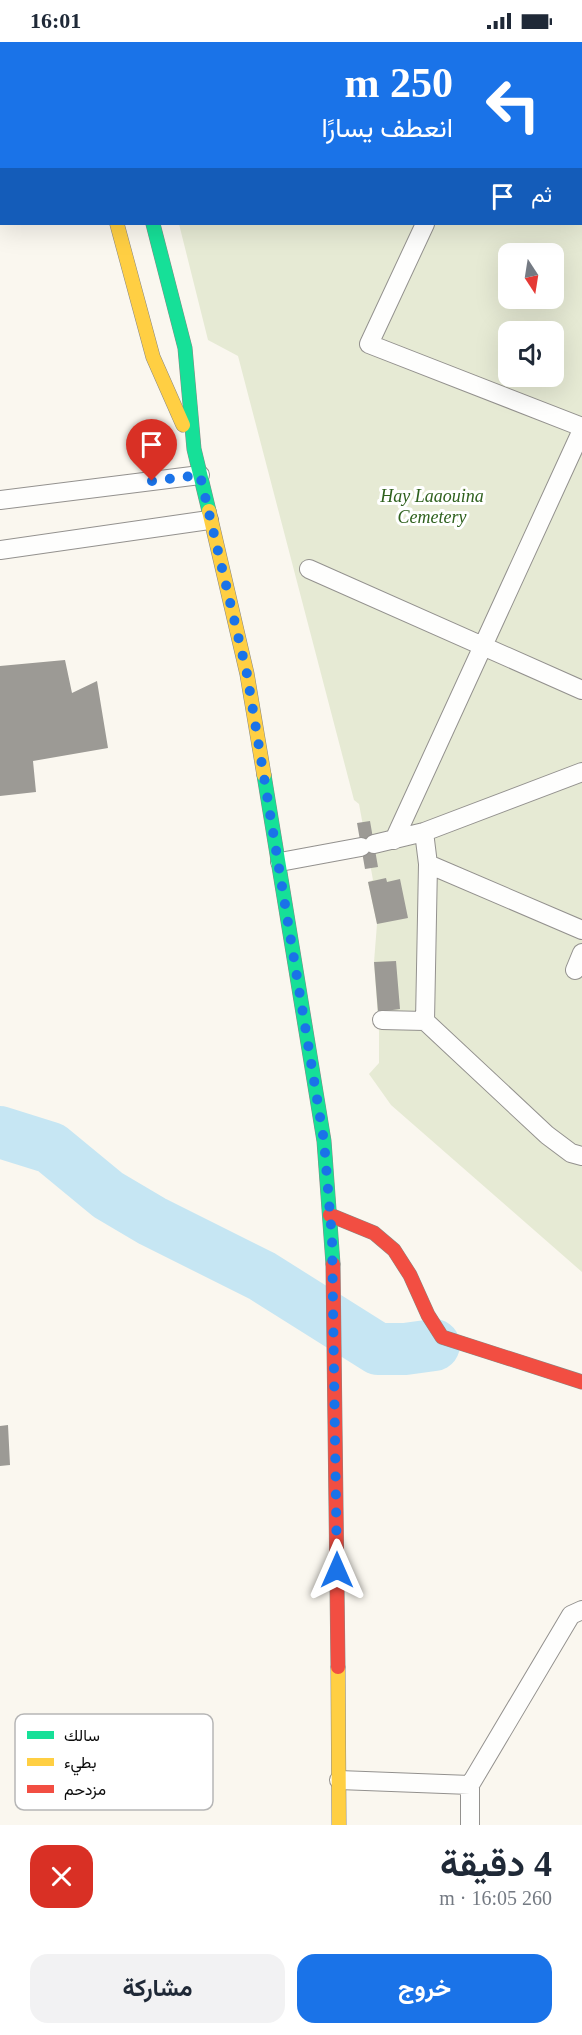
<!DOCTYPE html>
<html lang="ar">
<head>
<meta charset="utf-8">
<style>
	:root { --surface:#fff; --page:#f2f2f3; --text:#1f2937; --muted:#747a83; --accent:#1a73e8 }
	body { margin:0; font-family:"Times New Roman",Vazirmatn,serif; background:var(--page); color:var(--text); direction:rtl; height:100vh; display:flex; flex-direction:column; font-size:22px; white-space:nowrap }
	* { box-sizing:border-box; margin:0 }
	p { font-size:20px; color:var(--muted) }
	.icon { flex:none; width:33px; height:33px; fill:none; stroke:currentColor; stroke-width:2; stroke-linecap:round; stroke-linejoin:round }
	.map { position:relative; height:1783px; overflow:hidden; direction:ltr }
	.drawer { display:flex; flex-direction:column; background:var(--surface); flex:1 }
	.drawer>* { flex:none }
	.hud { position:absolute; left:0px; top:0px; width:582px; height:183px; box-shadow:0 6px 24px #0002; direction:rtl; background:#1a73e8; color:#fff; overflow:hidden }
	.needle { width:39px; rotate:168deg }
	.tools { position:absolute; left:498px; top:201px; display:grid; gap:12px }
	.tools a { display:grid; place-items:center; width:66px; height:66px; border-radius:12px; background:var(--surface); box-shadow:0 6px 24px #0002; font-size:30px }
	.pin { position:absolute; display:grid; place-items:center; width:51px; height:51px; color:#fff; margin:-62px -26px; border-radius:50% 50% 50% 0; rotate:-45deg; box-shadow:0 0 6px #0007 }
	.pin .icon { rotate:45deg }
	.me { position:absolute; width:66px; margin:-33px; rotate:0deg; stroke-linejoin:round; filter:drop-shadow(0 0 4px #0008) }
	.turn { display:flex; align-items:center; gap:21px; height:126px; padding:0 30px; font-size:27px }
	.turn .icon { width:78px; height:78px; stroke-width:2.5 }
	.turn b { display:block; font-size:42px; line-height:51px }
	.then { display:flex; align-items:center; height:57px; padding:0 30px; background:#0003; gap:12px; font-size:22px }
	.round { display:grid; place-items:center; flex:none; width:63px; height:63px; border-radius:18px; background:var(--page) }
	.head { display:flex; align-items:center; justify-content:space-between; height:102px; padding:0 30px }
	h1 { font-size:36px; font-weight:700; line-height:45px }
	.action { display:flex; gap:12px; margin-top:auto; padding:12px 30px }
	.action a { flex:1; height:69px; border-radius:18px; background:var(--accent); color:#fff; font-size:24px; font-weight:700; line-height:69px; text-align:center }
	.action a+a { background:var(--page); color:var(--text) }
	.status { display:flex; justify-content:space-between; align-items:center; height:42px; padding:0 30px; background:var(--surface); direction:ltr }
	.status svg { height:16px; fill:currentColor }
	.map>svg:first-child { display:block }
	.cemetery { fill:#e6ead4; fill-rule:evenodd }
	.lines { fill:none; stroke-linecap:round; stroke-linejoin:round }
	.river { stroke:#c6e6f3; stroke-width:52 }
	.building { fill:#9c9a95 }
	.lane-casing { stroke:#93918e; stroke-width:20 }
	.fast-casing { stroke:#898884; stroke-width:15 }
	.slow-casing { stroke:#898884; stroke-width:15 }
	.jam-casing { stroke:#898884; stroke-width:15 }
	.lane { stroke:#fefefd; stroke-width:18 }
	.fast { stroke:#16e098; stroke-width:14 }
	.slow { stroke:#ffcf43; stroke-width:14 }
	.jam { stroke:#f24e42; stroke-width:14 }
	.route { stroke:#1a73e8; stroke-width:10; stroke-dasharray:0 18 }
	.labels { text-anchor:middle; stroke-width:6; stroke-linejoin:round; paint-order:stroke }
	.park-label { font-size:18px; font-style:italic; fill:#2f611e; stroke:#fff }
	.key { fill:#fff; stroke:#b6b6b6; stroke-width:1.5 }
	.key-label { font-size:16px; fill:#0b0b0b }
</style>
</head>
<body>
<div class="status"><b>16:01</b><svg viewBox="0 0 49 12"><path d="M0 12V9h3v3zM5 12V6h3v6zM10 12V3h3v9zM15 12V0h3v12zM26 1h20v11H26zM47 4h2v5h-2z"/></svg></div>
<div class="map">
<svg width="582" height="1783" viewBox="0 0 582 1783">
	<rect width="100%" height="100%" fill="#faf7ef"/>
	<path class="cemetery" d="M146 0H582V1230L391 1063 369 1032 379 1021V990L374 920 377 882 368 840 373 838 359 762 354 758 238 314 208 298 179 182H580V2ZM508 212H554V256H508ZM508 290H554V334H508Z"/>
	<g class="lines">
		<path class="river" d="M0 1090 51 1106 108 1153 152 1179 262 1234 378 1307H405L434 1303"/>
	</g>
	<path class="building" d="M65 618 72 651 97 639 108 706 33 719 36 750 0 754V624Z
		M370 779 378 825 365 827 357 781Z
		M386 836 387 840 400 837 408 876 377 882 368 840Z
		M396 919 400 967 378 970 374 920Z
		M8 1383 10 1423 0 1424V1384Z"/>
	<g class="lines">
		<g class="lane-casing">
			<path id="lane" d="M508 2 509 0
				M580 164 582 165
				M425 182 369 302 582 385
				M0 458 200 433
				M0 508 209 478
				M309 527 582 648
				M424 790 428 822 425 979
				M394 798 582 388
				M374 802 424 790 582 730
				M280 820 361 805
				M428 822 582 888
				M575 928 582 911
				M382 978 425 979 547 1093 571 1111 582 1114
				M339 1738 470 1743
				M470 1783V1743L571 1573 582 1568"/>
		</g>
		<g class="fast-casing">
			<path id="fast" d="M153 182 185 306 194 407 209 469
				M264 733 324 1099 333 1222"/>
		</g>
		<g class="slow-casing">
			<path id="slow" d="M81 0V2
				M117 182 153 315 183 383
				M209 469 247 632 264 733
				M338 1625 339 1783"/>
		</g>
		<g class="jam-casing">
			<path id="jam" d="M114 0 115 2
				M330 1173 374 1191 394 1208 410 1233 428 1273 442 1295 582 1340
				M333 1222 338 1625"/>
		</g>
		<use href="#lane" class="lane"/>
		<use href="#fast" class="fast"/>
		<use href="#slow" class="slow"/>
		<use href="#jam" class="jam"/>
	</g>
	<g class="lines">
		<path class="route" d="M152 439 200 433 247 632 324 1099 332 1196 337 1528"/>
	</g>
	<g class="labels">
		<g class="park-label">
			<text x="432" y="460">Hay Laaouina<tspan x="432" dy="21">Cemetery</tspan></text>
		</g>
	</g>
	<rect x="15" y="1672" width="198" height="96" rx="9" class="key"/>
	<rect x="27" y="1689" width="27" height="8" fill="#16e098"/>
	<rect x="27" y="1716" width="27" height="8" fill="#ffcf43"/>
	<rect x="27" y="1743" width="27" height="8" fill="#f24e42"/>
	<g class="key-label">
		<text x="64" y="1699">سالك</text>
		<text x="64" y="1726">بطيء</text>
		<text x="64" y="1753">مزدحم</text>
	</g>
</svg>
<div class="tools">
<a><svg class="needle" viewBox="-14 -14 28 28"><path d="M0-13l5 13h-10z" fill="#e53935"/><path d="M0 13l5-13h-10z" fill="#747a83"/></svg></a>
<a><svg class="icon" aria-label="sound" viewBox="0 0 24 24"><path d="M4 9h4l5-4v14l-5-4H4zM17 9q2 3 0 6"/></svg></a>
</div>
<div class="pin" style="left:152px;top:439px;background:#d93025"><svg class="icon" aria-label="arrive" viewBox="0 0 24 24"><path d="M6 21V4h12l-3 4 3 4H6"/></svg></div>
<svg class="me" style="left:337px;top:1528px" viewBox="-20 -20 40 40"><path d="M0-17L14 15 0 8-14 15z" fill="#1a73e8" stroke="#fff" stroke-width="4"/></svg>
<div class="hud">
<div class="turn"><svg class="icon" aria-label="left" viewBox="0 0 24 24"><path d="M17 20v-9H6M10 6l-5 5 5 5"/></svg><div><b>250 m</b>انعطف يسارًا</div></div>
<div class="then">ثم<svg class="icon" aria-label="arrive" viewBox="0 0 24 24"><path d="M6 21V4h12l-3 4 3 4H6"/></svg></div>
</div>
</div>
<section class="drawer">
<div class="head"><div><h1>4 دقيقة</h1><p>260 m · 16:05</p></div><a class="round" style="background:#d93025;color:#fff"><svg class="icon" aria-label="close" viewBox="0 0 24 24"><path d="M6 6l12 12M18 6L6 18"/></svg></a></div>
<div class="action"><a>خروج</a><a>مشاركة</a></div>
</section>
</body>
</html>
